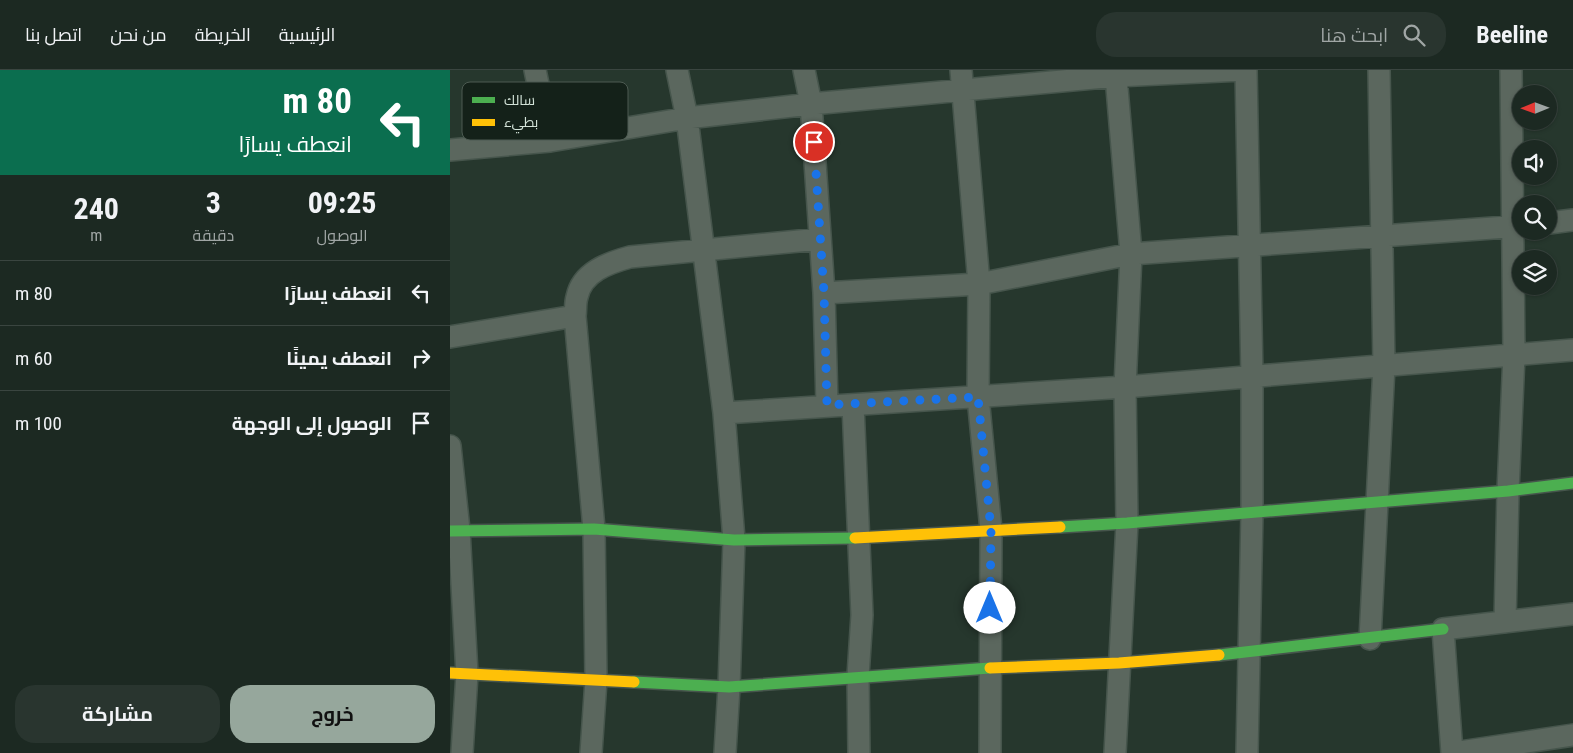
<!DOCTYPE html>
<html lang="ar">
<head>
<meta charset="utf-8">
<style>
	:root { --surface:#1c2922; --page:#29352f; --text:#f1f3f6; --muted:#a0a6a5; --line:#3a4540; --accent:#96a79c }
	body { margin:0; font-family:"Roboto Condensed",Cairo,sans-serif; background:var(--page); color:var(--text); direction:rtl; height:100vh; display:flex; flex-direction:column; font-size:19px; white-space:nowrap }
	* { box-sizing:border-box; margin:0 }
	p { font-size:16px; color:var(--muted) }
	.icon { flex:none; width:28px; height:28px; fill:none; stroke:currentColor; stroke-width:2; stroke-linecap:round; stroke-linejoin:round }
	.map { position:relative; flex:1; overflow:hidden; direction:ltr }
	.side { display:flex; flex-direction:column; background:var(--surface); width:450px }
	.side>* { flex:none }
	.banner { background:#0b6e4f; color:#fff; overflow:hidden }
	.needle { width:32px; rotate:269deg }
	.fabs { position:absolute; left:1062px; top:15px; display:grid; gap:10px }
	.fabs a { display:grid; place-items:center; width:45px; height:45px; border-radius:50%; background:var(--surface); box-shadow:0 1px 4px #0004,0 0 0 1px var(--line); font-size:25px }
	.pin { position:absolute; display:grid; place-items:center; width:42px; height:42px; color:#fff; margin:-21px; border:2px solid #fff; border-radius:50%; box-shadow:0 1px 5px #0007 }
	.me { position:absolute; width:55px; margin:-28px; rotate:0deg; stroke-linejoin:round; filter:drop-shadow(0 0 4px #0008) }
	.turn { display:flex; align-items:center; gap:18px; height:105px; padding:0 15px; font-size:22px }
	.turn .icon { width:65px; height:65px; stroke-width:2.5 }
	.turn b { display:block; font-size:35px; line-height:42px }
	.eta { display:flex; justify-content:space-evenly; align-items:center; height:85px; text-align:center }
	.eta b { font-size:30px; font-weight:700; line-height:35px }
	.cta { display:flex; gap:10px; margin-top:auto; padding:10px 15px }
	.cta a { flex:1; height:58px; border-radius:20px; background:var(--accent); color:#111; font-size:20px; font-weight:700; line-height:58px; text-align:center }
	.cta a+a { background:var(--page); color:var(--text) }
	ul { padding:0; list-style:none }
	li { display:flex; align-items:center; gap:15px; height:65px; padding:0 15px; border-top:1px solid var(--line) }
	li div { flex:1 }
	li b { display:block; font-size:19px }
	li em { font-style:normal }
	header { display:flex; align-items:center; gap:30px; box-sizing:border-box; height:70px; padding:0 25px; background:var(--surface); border-bottom:1px solid var(--line) }
	header strong { font-size:24px }
	nav { display:flex; gap:28px; margin-inline-start:auto; font-size:18px }
	.search { width:350px; height:45px; background:var(--page); display:flex; align-items:center; gap:12px; box-sizing:border-box; padding:0 18px; border-radius:20px; color:var(--muted); font-size:19px }
	main { display:flex; flex:1; min-height:0 }
	.map>svg:first-child { display:block }
	.lines { fill:none; stroke-linecap:round; stroke-linejoin:round }
	.street-casing { stroke:#46554c; stroke-width:24 }
	.fast-casing { stroke:#46554c; stroke-width:14 }
	.slow-casing { stroke:#46554c; stroke-width:14 }
	.street { stroke:#5b675e; stroke-width:21 }
	.fast { stroke:#4caf50; stroke-width:11 }
	.slow { stroke:#ffc107; stroke-width:11 }
	.route { stroke:#1a73e8; stroke-width:9; stroke-dasharray:0 16.2 }
	.key { fill:#142119; stroke:#4d5b52; stroke-width:1 }
	.key-label { font-size:14px; fill:#d3e3d8 }
</style>
</head>
<body>
<header>
<strong>Beeline</strong>
<div class="search"><svg class="icon" aria-label="search" viewBox="0 0 24 24"><circle cx="10" cy="10" r="6"/><path d="M15 15l6 6"/></svg>ابحث هنا</div>
<nav><a>الرئيسية</a><a>الخريطة</a><a>من نحن</a><a>اتصل بنا</a></nav>
</header>
<main>
<div class="map">
<svg width="1123" height="683" viewBox="0 0 1123 683">
	<rect width="100%" height="100%" fill="#26372d"/>
	<g class="lines">
		<g class="street-casing">
			<path id="street" d="M85 0 100 71
				M227 0 237 48 274 343 284 470 279 617 275 683
				M354 0 361 34 374 223 377 335
				M511 0 529 214 528 327 541 460 540 683
				M796 0 802 307V442L797 683
				M0 80 100 71 237 48 361 34 666 6 792 0
				M1099 153 1123 150
				M374 223 529 214 681 184 1071 156
				M0 267 125 246
				M403 335 412 545 408 606 409 683
				M274 343 675 317 1123 280
				M0 376 9 460 17 604 12 683
				M1055 552 1058 421 1064 285 1061 0
				M920 569 934 296 929 0
				M141 683 146 610 144 459 125 246C126 240 125 233 127 227 132 202 158 193 180 187L370 169
				M665 683 677 453 675 317 681 184 666 6
				M1002 683 993 559 1123 544
				M1003 683 1123 665"/>
		</g>
		<g class="fast-casing">
			<path id="fast" d="M610 457 677 453 1058 421 1123 413
				M0 461 144 459 284 470 405 468
				M769 585 993 559
				M184 612 279 617 540 598"/>
		</g>
		<g class="slow-casing">
			<path id="slow" d="M405 468 610 457
				M540 598 669 593 769 585
				M0 603 184 612"/>
		</g>
		<use href="#street" class="street"/>
		<use href="#fast" class="fast"/>
		<use href="#slow" class="slow"/>
	</g>
	<g class="lines">
		<path class="route" d="M364 72 374 223 377 335 528 327 541 460 540 538"/>
	</g>
	<rect x="12" y="12" width="166" height="58" rx="8" class="key"/>
	<rect x="22" y="27" width="23" height="6" fill="#4caf50"/>
	<rect x="22" y="49" width="23" height="7" fill="#ffc107"/>
	<g class="key-label">
		<text x="54" y="35">سالك</text>
		<text x="54" y="57">بطيء</text>
	</g>
</svg>
<div class="fabs">
<a><svg class="needle" viewBox="-14 -14 28 28"><path d="M0-13l5 13h-10z" fill="#e53935"/><path d="M0 13l5-13h-10z" fill="#a0a6a5"/></svg></a>
<a><svg class="icon" aria-label="sound" viewBox="0 0 24 24"><path d="M4 9h4l5-4v14l-5-4H4zM17 9q2 3 0 6"/></svg></a>
<a><svg class="icon" aria-label="search" viewBox="0 0 24 24"><circle cx="10" cy="10" r="6"/><path d="M15 15l6 6"/></svg></a>
<a><svg class="icon" aria-label="layers" viewBox="0 0 24 24"><path d="M12 4l9 5-9 5-9-5zM3 14l9 5 9-5"/></svg></a>
</div>
<div class="pin" style="left:364px;top:72px;background:#d93025"><svg class="icon" aria-label="arrive" viewBox="0 0 24 24"><path d="M6 21V4h12l-3 4 3 4H6"/></svg></div>
<svg class="me" style="left:540px;top:538px" viewBox="-20 -20 40 40"><circle r="19" fill="#fff"/><path d="M0-13L10 11 0 6-10 11z" fill="#1a73e8"/></svg>
</div>
<section class="side">
<div class="banner">
<div class="turn"><svg class="icon" aria-label="left" viewBox="0 0 24 24"><path d="M17 20v-9H6M10 6l-5 5 5 5"/></svg><div><b>80 m</b>انعطف يسارًا</div></div>
</div>
<div class="eta">
<div><b>09:25</b><p>الوصول</p></div>
<div><b>3</b><p>دقيقة</p></div>
<div><b>240</b><p>m</p></div>
</div>
<ul>
<li><svg class="icon" aria-label="left" viewBox="0 0 24 24"><path d="M17 20v-9H6M10 6l-5 5 5 5"/></svg><div><b>انعطف يسارًا</b></div><em>80 m</em></li>
<li><svg class="icon" aria-label="right" viewBox="0 0 24 24"><path d="M7 20v-9h11M14 6l5 5-5 5"/></svg><div><b>انعطف يمينًا</b></div><em>60 m</em></li>
<li><svg class="icon" aria-label="arrive" viewBox="0 0 24 24"><path d="M6 21V4h12l-3 4 3 4H6"/></svg><div><b>الوصول إلى الوجهة</b></div><em>100 m</em></li>
</ul>
<div class="cta"><a>خروج</a><a>مشاركة</a></div>
</section>
</main>
</body>
</html>
